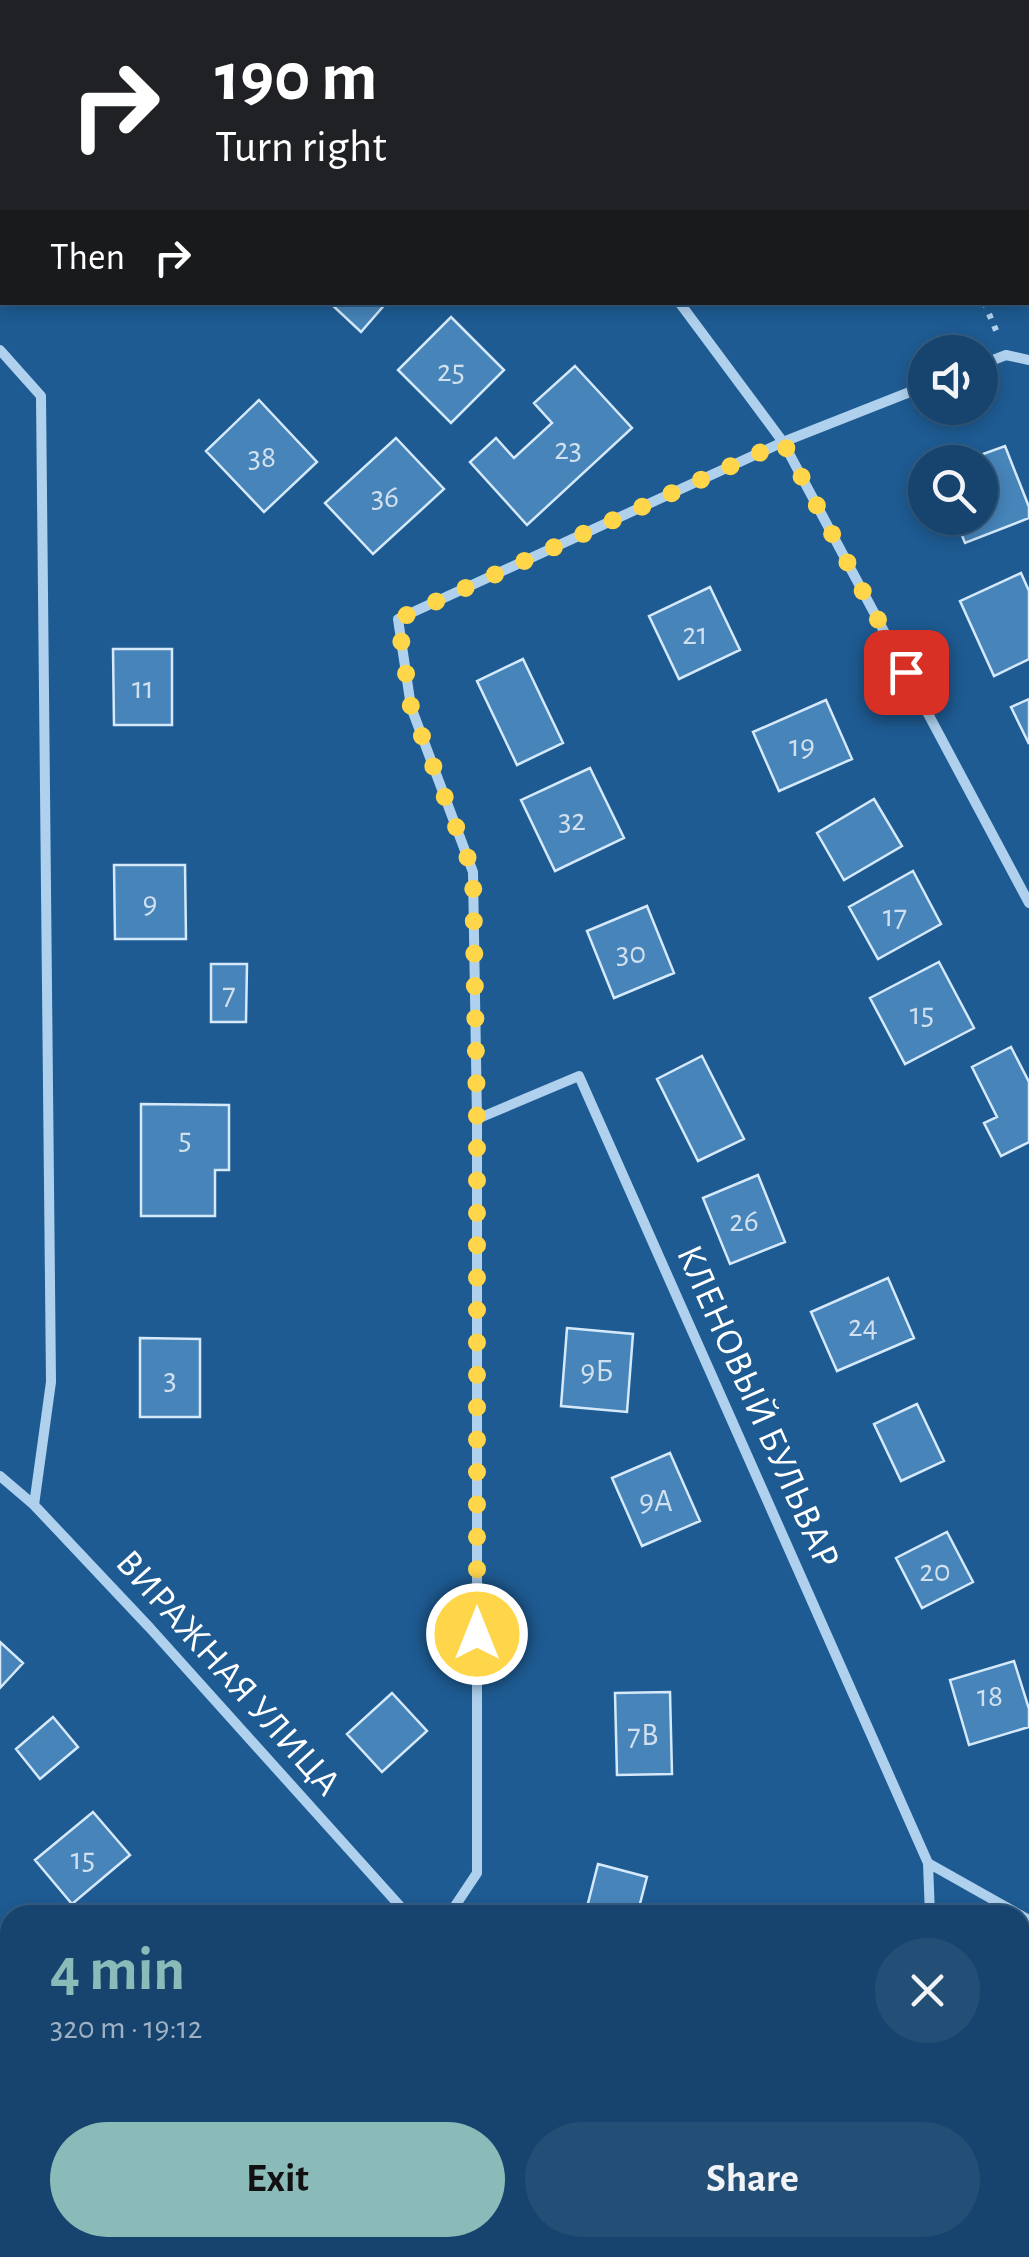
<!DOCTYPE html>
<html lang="en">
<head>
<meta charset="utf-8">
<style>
	:root { --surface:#16446e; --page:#234e76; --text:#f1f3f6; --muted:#9eb0c2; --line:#355c81; --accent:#8bbbb9 }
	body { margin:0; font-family:"Alegreya Sans",sans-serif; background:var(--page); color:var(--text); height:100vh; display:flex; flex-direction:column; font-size:38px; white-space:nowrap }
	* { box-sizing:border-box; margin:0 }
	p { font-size:32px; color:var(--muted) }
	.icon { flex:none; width:55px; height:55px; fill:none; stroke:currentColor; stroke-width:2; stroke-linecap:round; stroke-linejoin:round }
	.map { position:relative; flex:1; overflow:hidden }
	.details { position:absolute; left:0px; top:1905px; width:1030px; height:352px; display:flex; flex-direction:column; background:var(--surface); border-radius:30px 30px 0 0; box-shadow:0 5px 15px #0003,0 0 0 2px var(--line) }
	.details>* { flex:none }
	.banner { position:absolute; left:0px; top:0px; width:1030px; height:305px; box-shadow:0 5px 15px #0003,0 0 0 2px var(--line); background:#202124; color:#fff; overflow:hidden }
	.fabs { position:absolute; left:908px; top:335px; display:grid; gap:20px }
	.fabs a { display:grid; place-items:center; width:90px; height:90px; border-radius:50%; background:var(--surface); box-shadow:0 5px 15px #0003,0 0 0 2px var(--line); font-size:50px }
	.pin { position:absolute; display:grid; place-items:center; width:85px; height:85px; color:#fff; margin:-42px; border-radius:20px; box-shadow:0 5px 15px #0006 }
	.me { position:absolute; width:110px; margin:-55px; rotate:0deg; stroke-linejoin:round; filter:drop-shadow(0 0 8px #0008) }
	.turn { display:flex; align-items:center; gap:35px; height:210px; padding:0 50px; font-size:45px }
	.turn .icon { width:130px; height:130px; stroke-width:2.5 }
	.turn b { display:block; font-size:70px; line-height:85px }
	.then { display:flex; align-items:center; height:95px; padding:0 50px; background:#0003; gap:20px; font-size:38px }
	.round { display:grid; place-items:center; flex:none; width:105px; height:105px; border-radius:52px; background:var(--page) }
	.summary { display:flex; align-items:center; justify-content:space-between; height:170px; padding:0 50px }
	h1 { font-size:60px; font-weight:600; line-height:75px; color:var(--accent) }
	.primary-button { display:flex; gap:20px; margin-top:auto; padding:20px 50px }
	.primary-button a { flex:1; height:115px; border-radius:60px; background:var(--accent); color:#111; font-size:40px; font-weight:600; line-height:115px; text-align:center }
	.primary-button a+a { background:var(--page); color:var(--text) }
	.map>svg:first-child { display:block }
	.green { fill:#3175b0 }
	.building { fill:#4684b9; stroke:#d5e9fa; stroke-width:2.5 }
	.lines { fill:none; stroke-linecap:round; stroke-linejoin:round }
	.path { stroke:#afd1ee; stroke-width:6; stroke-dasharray:5 8; stroke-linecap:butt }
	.lane { stroke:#afd1ee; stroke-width:8 }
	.street { stroke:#afd1ee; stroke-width:10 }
	.route { stroke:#ffd54a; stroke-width:18; stroke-dasharray:0 32.4 }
	.labels { text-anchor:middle; stroke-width:9; stroke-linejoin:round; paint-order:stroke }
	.number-label { font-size:32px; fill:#d1e0ee }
	.street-label { font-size:38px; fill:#fff; stroke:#1e5b92 }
</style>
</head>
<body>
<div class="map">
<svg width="1029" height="2257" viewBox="0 0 1029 2257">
	<rect width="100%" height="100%" fill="#1e5b92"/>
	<path class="green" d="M444 0H1029V217L1028 2H445Z"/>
	<path class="building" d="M329 302H387L361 332Z
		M451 317 504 370 451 423 398 370Z
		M575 366 632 428 527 525 470 462 496 438 514 458 552 423 534 403Z
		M259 400 317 462 264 512 206 451Z
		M396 438 444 489 373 554 325 503Z
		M1005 446 1029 507V518L965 543 955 518H980V462H961Z
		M1021 573 1029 591V659L994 676 960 601Z
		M710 587 740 650 679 679 649 616Z
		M113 649H172V725H114Z
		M523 659 563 743 517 765 477 681Z
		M1029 699V744L1011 707Z
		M826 700 852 759 779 791 753 732Z
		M590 768 624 838 555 871 521 800Z
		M874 799 902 846 844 880 817 833Z
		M114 865H185L186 939H115Z
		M913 871 941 924 878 959 849 907Z
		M647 906 674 973 614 998 587 931Z
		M939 962 974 1028 905 1064 870 998Z
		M211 964H247L246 1022H211Z
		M1011 1047 1029 1082V1142L1001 1156 984 1123 997 1117 972 1067Z
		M702 1056 744 1139 698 1161 657 1079Z
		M141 1104 229 1105V1170H215V1216H141Z
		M758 1175 785 1242 730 1264 703 1198Z
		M888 1278 914 1338 837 1371 811 1312Z
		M567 1328 633 1334 627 1412 561 1406Z
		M140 1338 200 1339V1417H140Z
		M917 1404 944 1461 901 1481 874 1424Z
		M670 1453 700 1521 642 1546 612 1478Z
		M947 1532 973 1582 922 1608 896 1558Z
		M0 1642 23 1663 0 1688Z
		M1014 1661 1029 1709V1727L969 1745 950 1680Z
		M670 1692 672 1774 617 1775 615 1693Z
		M392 1693 427 1731 382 1772 347 1734Z
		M53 1717 78 1747 40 1779 16 1749Z
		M93 1812 130 1855 72 1904 35 1860Z
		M598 1864 647 1877 637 1915H585Z
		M1029 2050V2097L1020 2092V2065Z
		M774 2248H823L820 2257H803Z"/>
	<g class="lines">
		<path class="path" d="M446 0 451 2
			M707 0 708 2
			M791 0 796 2
			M957 0 964 2
			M994 0V2
			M843 2 847 0
			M1008 2 1011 0
			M984 302 998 335"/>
		<path class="lane" d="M0 149 2 147"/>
		<path class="street" d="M391 0 392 2
			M679 302 783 442 1029 903
			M0 350 41 396 51 1382 34 1505
			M980 365 1006 355 1029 360
			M477 1119 579 1076 928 1863 930 1915
			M0 1476 34 1505 150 1628 408 1915
			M928 1863 1029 1920
			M449 1915 477 1873V1119L473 872 411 707 398 619 783 442 925 386
			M625 2248 630 2257
			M922 2257 924 2248"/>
	</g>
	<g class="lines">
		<path class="route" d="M477 1634V1119L473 872 411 707 398 619 783 442 906 672"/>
	</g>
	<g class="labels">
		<g class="number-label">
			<text x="451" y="381">25</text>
			<text x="568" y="459">23</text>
			<text x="262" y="467">38</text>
			<text x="385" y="507">36</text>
			<text x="695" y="644">21</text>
			<text x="143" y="698">11</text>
			<text x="802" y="756">19</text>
			<text x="572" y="830">32</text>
			<text x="150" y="913">9</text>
			<text x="895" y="926">17</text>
			<text x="631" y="963">30</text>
			<text x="229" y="1004">7</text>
			<text x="922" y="1024">15</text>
			<text x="185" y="1149">5</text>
			<text x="744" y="1231">26</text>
			<text x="863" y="1336">24</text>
			<text x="597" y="1381">9Б</text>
			<text x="170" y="1389">3</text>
			<text x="656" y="1511">9А</text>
			<text x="935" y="1581">20</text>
			<text x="990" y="1706">18</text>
			<text x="643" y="1745">7В</text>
			<text x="83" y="1869">15</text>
		</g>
		<g class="street-label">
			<text transform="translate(759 1406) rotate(66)" y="13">КЛЕНОВЫЙ БУЛЬВАР</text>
			<text transform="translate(229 1672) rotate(48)" y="13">ВИРАЖНАЯ УЛИЦА</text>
		</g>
	</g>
</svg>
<div class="fabs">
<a><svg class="icon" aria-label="sound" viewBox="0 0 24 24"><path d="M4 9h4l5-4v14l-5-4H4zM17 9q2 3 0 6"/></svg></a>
<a><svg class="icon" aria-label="search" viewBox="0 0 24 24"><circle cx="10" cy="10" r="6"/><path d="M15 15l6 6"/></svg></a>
</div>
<div class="pin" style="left:906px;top:672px;background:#d93025"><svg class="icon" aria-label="arrive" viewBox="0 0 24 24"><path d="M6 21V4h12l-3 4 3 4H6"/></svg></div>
<svg class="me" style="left:477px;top:1634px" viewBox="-20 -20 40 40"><circle r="17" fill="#ffd54a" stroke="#fff" stroke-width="3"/><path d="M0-11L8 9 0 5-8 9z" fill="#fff"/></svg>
<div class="banner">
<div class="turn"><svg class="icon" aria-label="right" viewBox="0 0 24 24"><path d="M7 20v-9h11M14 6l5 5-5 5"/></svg><div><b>190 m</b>Turn right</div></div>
<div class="then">Then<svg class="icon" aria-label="right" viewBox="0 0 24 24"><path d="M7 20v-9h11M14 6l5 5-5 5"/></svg></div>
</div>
<section class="details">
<div class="summary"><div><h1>4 min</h1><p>320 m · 19:12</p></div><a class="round"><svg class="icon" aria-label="close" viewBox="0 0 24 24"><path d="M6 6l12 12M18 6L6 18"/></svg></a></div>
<div class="primary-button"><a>Exit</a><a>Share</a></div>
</section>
</div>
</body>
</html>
